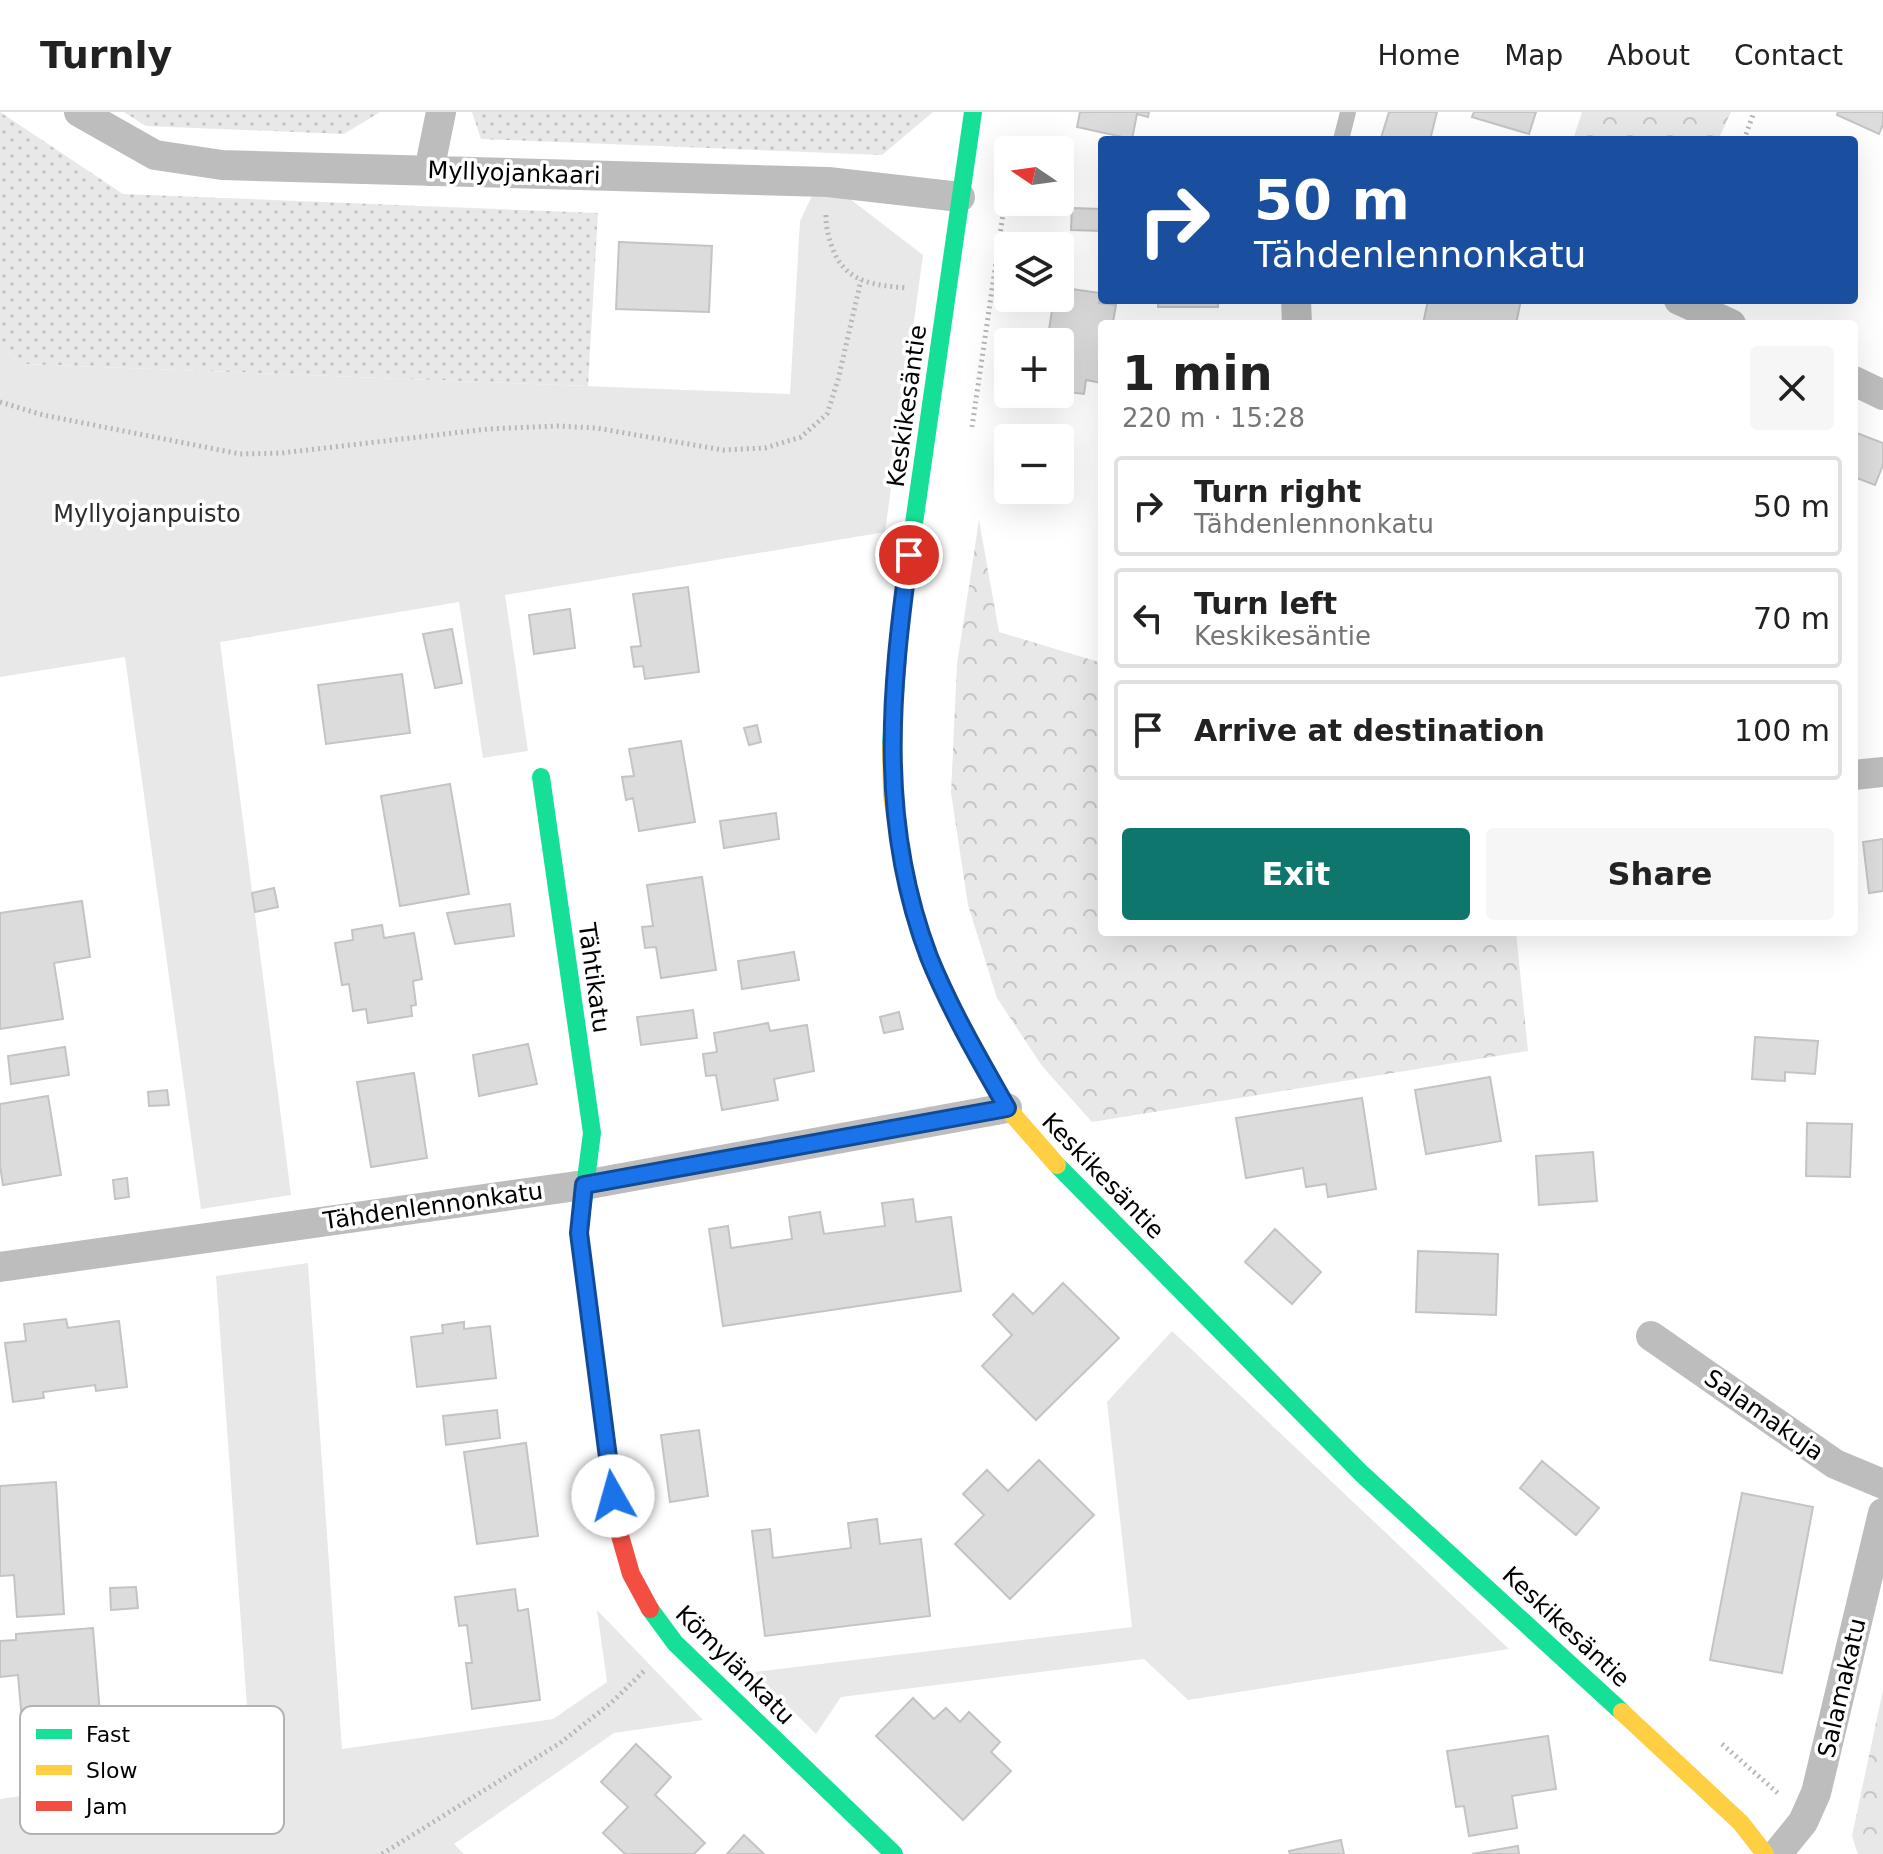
<!DOCTYPE html>
<html lang="en">
<head>
<meta charset="utf-8">
<style>
	:root { --surface:#fff; --page:#f6f6f6; --text:#222; --muted:#767676; --line:#e0e0e0; --accent:#0f766e }
	body { margin:0; font-family:"DejaVu Sans",sans-serif; background:var(--page); color:var(--text); height:100vh; display:flex; flex-direction:column; font-size:30px; white-space:nowrap }
	* { box-sizing:border-box; margin:0 }
	p { font-size:26px; color:var(--muted) }
	.icon { flex:none; width:44px; height:44px; fill:none; stroke:currentColor; stroke-width:2; stroke-linecap:round; stroke-linejoin:round }
	.map { position:relative; flex:1; overflow:hidden }
	.details { position:absolute; left:1098px; top:208px; width:760px; height:616px; display:flex; flex-direction:column; background:var(--surface); border-radius:8px; box-shadow:0 8px 32px #0002 }
	.details>* { flex:none }
	.top-card { position:absolute; left:1098px; top:24px; width:760px; height:168px; border-radius:8px; box-shadow:0 8px 32px #0002; background:#1a4fa0; color:#fff; overflow:hidden }
	.needle { width:52px; rotate:283deg }
	.buttons { position:absolute; left:994px; top:24px; display:grid; gap:16px }
	.buttons a { display:grid; place-items:center; width:80px; height:80px; border-radius:8px; background:var(--surface); box-shadow:0 8px 32px #0002; font-size:40px }
	.pin { position:absolute; display:grid; place-items:center; width:68px; height:68px; color:#fff; margin:-34px; border:4px solid #fff; border-radius:50%; box-shadow:0 2px 8px #0007 }
	.me { position:absolute; width:88px; margin:-44px; rotate:353deg; stroke-linejoin:round; filter:drop-shadow(0 0 6px #0008) }
	.turn { display:flex; align-items:center; gap:28px; height:168px; padding:0 24px; font-size:36px }
	.turn .icon { width:104px; height:104px; stroke-width:2.5 }
	.turn b { display:block; font-size:56px; line-height:68px }
	.round { display:grid; place-items:center; flex:none; width:84px; height:84px; border-radius:8px; background:var(--page) }
	.summary { display:flex; align-items:center; justify-content:space-between; height:136px; padding:0 24px }
	h1 { font-size:48px; font-weight:600; line-height:60px }
	.primary-button { display:flex; gap:16px; margin-top:auto; padding:16px 24px }
	.primary-button a { flex:1; height:92px; border-radius:8px; background:var(--accent); color:#fff; font-size:32px; font-weight:600; line-height:92px; text-align:center }
	.primary-button a+a { background:var(--page); color:var(--text) }
	ul { padding:0; list-style:none }
	li { display:flex; align-items:center; gap:24px; height:100px; margin:0 16px 12px; padding:0 8px; border:4px solid var(--line); border-radius:8px }
	li div { flex:1 }
	li b { display:block; font-size:30px }
	li em { font-style:normal }
	header { display:flex; align-items:center; gap:48px; box-sizing:border-box; height:112px; padding:0 40px; background:var(--surface); border-bottom:2px solid var(--line) }
	header strong { font-size:38px }
	nav { display:flex; gap:44px; margin-inline-start:auto; font-size:28px }
	.map>svg:first-child { display:block }
	.grass { fill:url(#grass-dots) }
	.forest { fill:url(#forest-crowns) }
	.park { fill:#e8e8e8 }
	.building { fill:#dcdcdc; stroke:#c4c4c4; stroke-width:2 }
	.lines { fill:none; stroke-linecap:round; stroke-linejoin:round }
	.path { stroke:#b8b8b8; stroke-width:5; stroke-dasharray:2 4; stroke-linecap:butt }
	.lane { stroke:#bdbdbd; stroke-width:16 }
	.street { stroke:#bdbdbd; stroke-width:30 }
	.fast { stroke:#16e098; stroke-width:18 }
	.slow { stroke:#ffcf43; stroke-width:18 }
	.jam { stroke:#f24e42; stroke-width:18 }
	.route-casing { stroke:#114b97; stroke-width:20 }
	.route { stroke:#1a73e8; stroke-width:14 }
	.labels { text-anchor:middle; stroke-width:7; stroke-linejoin:round; paint-order:stroke }
	.street-label { font-size:24px; fill:#000; stroke:#fff }
	.park-label { font-size:24px; fill:#2d2d2d; stroke:#fff }
	.key { fill:#fff; stroke:#b2b2b2; stroke-width:2 }
	.key-label { font-size:22px; fill:#000 }
</style>
</head>
<body>
<header>
<strong>Turnly</strong>
<nav><a>Home</a><a>Map</a><a>About</a><a>Contact</a></nav>
</header>
<div class="map">
<svg width="1883" height="1742" viewBox="0 0 1883 1742">
	<defs>
		<pattern id="grass-dots" width="8" height="8" patternUnits="userSpaceOnUse" patternTransform="scale(2)"><rect width="8" height="8" fill="#e8e8e8"/><path d="M2 2h.1M6 6h.1" fill="none" stroke="#c5c5c5" stroke-width="1.8" stroke-linecap="round"/></pattern>
		<pattern id="forest-crowns" width="20" height="18" patternUnits="userSpaceOnUse" patternTransform="scale(2)"><rect width="20" height="18" fill="#e8e8e8"/><path d="M2 6a3 3 0 1 1 6 0M12 15a3 3 0 1 1 6 0" fill="none" stroke="#c5c5c5"/></pattern>
	</defs>
	<rect width="100%" height="100%" fill="#fff"/>
	<path class="grass" d="M0 0 123 82 598 101 588 274 23 252 0 237Z
		M124 0H380L344 22 146 14Z
		M472 0H933L882 43 481 27Z"/>
	<path class="forest" d="M1582 0H1731L1718 28H1573Z
		M979 408 999 520 1102 551V820H1516L1528 939 1092 1010 1042 954 997 886 968 793 951 681 957 552Z
		M1883 1578V1742H1858L1852 1724Z"/>
	<path class="park" d="M819 69 828 70 923 143 885 420 505 483 528 639 483 646 459 490 220 530 291 1083 201 1097 125 545 0 565V237L23 252 790 282 800 109Z
		M308 1151 342 1637 553 1607 607 1570 597 1498 703 1608 614 1621 454 1732 464 1742H0V1687L251 1650 216 1164Z
		M1172 1219 1509 1537 1188 1588 1144 1547 841 1585 816 1622 754 1560 1132 1515 1107 1290Z"/>
	<path class="building" d="M1080 0H1149L1148 5 1137 2 1132 27 1077 15Z
		M1389 0H1437L1430 28 1381 26Z
		M1474 0H1536L1529 22 1472 5Z
		M1838 0H1883V12L1879 22 1837 3Z
		M1072 96 1102 97V119L1071 118Z
		M619 130 712 134 709 200 616 197Z
		M1072 177 1100 181 1099 191 1116 193 1113 210 1126 212H1102V271L1086 268 1084 282 1060 279V230H1047L1054 186 1070 188Z
		M1158 188H1218V195H1158Z
		M1428 188H1521L1516 212H1423Z
		M1854 320 1883 331V353L1875 373 1854 365Z
		M688 475 699 560 645 567 643 554 634 555 631 535 641 534 633 482Z
		M570 497 575 536 534 542 529 503Z
		M452 517 462 571 435 576 423 522Z
		M402 562 410 621 326 632 318 573Z
		M757 613 761 630 749 633 744 616Z
		M681 629 695 710 639 719 633 686 626 688 622 665 634 664 629 637Z
		M450 672 469 782 400 794 381 684Z
		M776 701 779 727 724 736 720 709Z
		M1883 727V779L1869 781 1863 730Z
		M702 765 716 858 661 866 656 835 645 836 642 815 653 814 647 773Z
		M274 776 278 795 255 800 252 781Z
		M82 789 90 845 54 851 63 907 0 917V801Z
		M510 792 514 824 455 832 447 801Z
		M382 813 384 826 414 821 422 867 413 869 416 893 411 894 412 904 368 911 366 897 353 899 349 872 342 873 335 831 353 828 352 818Z
		M794 840 799 868 742 877 738 849Z
		M693 898 697 926 641 933 637 905Z
		M899 900 903 917 884 921 880 905Z
		M768 911 770 919 807 913 814 959 774 967 778 988 722 998 716 963 706 964 703 942 717 940 714 921Z
		M1755 925 1818 929 1815 962 1785 960V969L1752 967Z
		M528 932 537 972 479 984 473 943Z
		M65 935 69 963 11 972 8 944Z
		M414 961 427 1046 371 1055 357 970Z
		M1490 965 1501 1029 1426 1042 1415 978Z
		M167 978 169 993 149 994 148 980Z
		M48 984 61 1063 3 1073 0 1054V992Z
		M1362 986 1376 1077 1328 1085 1326 1072 1306 1075 1303 1056 1246 1066 1236 1006Z
		M1807 1011 1852 1012 1850 1065 1806 1064Z
		M1593 1040 1597 1089 1539 1093 1536 1044Z
		M127 1066 129 1085 115 1087 113 1068Z
		M913 1087 916 1110 951 1105 961 1179 723 1214 709 1117 728 1114 731 1136 792 1127 789 1105 820 1100 824 1122 885 1114 882 1091Z
		M1275 1117 1321 1160 1292 1192 1245 1150Z
		M1418 1139 1498 1142 1496 1203 1416 1200Z
		M1063 1171 1119 1226 1036 1308 982 1254 1012 1223 993 1203 1013 1182 1033 1202Z
		M66 1207 68 1216 119 1209 127 1275 96 1279 95 1273 43 1280 44 1286 13 1290 5 1231 26 1229 24 1212Z
		M464 1210V1217L490 1214 496 1266 417 1275 411 1225 443 1221 442 1213Z
		M497 1298 500 1326 446 1333 443 1304Z
		M699 1318 708 1384 670 1390 661 1323Z
		M526 1331 538 1424 477 1432 464 1340Z
		M1039 1348 1094 1403 1010 1487 955 1432 984 1403 963 1382 987 1358 1008 1379Z
		M1542 1349 1599 1396 1576 1423 1520 1376Z
		M56 1370 64 1502 17 1505 14 1463 0 1464V1374Z
		M1742 1381 1813 1395 1782 1561 1710 1548Z
		M877 1407 880 1432 921 1427 930 1504 765 1524 752 1419 770 1417 773 1446 851 1436 848 1411Z
		M136 1475 138 1496 111 1498 110 1476Z
		M515 1477 518 1499 528 1497 540 1588 472 1597 466 1551H472L467 1513 459 1514 455 1485Z
		M93 1516 104 1652 32 1658 28 1609H22L18 1563 0 1565V1529L16 1528V1522Z
		M913 1586 934 1607 946 1596 960 1610 969 1600 1000 1630 991 1640 1011 1659 963 1708 876 1624Z
		M1548 1624 1556 1677 1512 1684 1517 1716 1469 1724 1464 1694 1456 1695 1447 1639Z
		M636 1632 671 1665 655 1683 705 1731 694 1742H625L603 1721 628 1695 601 1670Z
		M744 1723 764 1742H727Z
		M1341 1728 1344 1742H1290L1289 1739Z
		M1518 1734 1519 1742H1472Z"/>
	<g class="lines">
		<path class="path" d="M1744 28 1754 0
			M826 103C826 115 828 123 832 135 845 171 873 173 907 176
			M0 290 43 303 240 342 282 341 488 317 558 314 596 316 723 338 765 336 801 325 827 302 838 268 861 168
			M972 315 1008 68
			M1722 1632 1780 1683
			M382 1742 560 1631 611 1591 646 1557"/>
		<path class="lane" d="M1341 28 1348 0"/>
		<path class="street" d="M79 0 155 43 222 53 828 70 960 85
			M429 59 441 0
			M1296 188 1297 212
			M1679 188 1731 212
			M1854 269 1883 283
			M1854 663 1883 660
			M0 1155 584 1073 1007 996
			M1651 1224 1835 1352 1883 1372
			M1777 1742 1803 1710 1816 1681 1883 1401"/>
		<path class="fast" d="M891 634 901 502 973 0
			M541 665 592 1021 579 1121 588 1190
			M1057 1053 1362 1362 1622 1600
			M650 1497 675 1531 894 1742"/>
		<path class="slow" d="M891 634 892 683 900 737 912 792 929 845 956 902 1007 996 1057 1053
			M1622 1600 1741 1711 1765 1742"/>
		<path class="jam" d="M588 1190 617 1413 631 1462 650 1497"/>
	</g>
	<g class="lines">
		<g class="route-casing">
			<path id="route" d="M613 1384 579 1121 584 1073 1007 996C979 947 950 897 929 845 878 711 890 581 909 443"/>
		</g>
		<use href="#route" class="route"/>
	</g>
	<g class="labels">
		<g class="street-label">
			<text transform="translate(514 61) rotate(2)" y="8">Myllyojankaari</text>
			<text transform="translate(907 294) rotate(-82)" y="8">Keskikesäntie</text>
			<text transform="translate(594 866) rotate(82)" y="8">Tähtikatu</text>
			<text transform="translate(1103 1064) rotate(46)" y="8">Keskikesäntie</text>
			<text transform="translate(433 1094) rotate(-8)" y="8">Tähdenlennonkatu</text>
			<text transform="translate(1764 1303) rotate(35)" y="8">Salamakuja</text>
			<text transform="translate(1566 1515) rotate(43)" y="8">Keskikesäntie</text>
			<text transform="translate(735 1553) rotate(45)" y="8">Kömylänkatu</text>
			<text transform="translate(1842 1576) rotate(-77)" y="8">Salamakatu</text>
		</g>
		<g class="park-label">
			<text x="147" y="410">Myllyojanpuisto</text>
		</g>
	</g>
	<rect x="20" y="1594" width="264" height="128" rx="12" class="key"/>
	<rect x="36" y="1617" width="36" height="10" fill="#16e098"/>
	<rect x="36" y="1653" width="36" height="10" fill="#ffcf43"/>
	<rect x="36" y="1689" width="36" height="10" fill="#f24e42"/>
	<g class="key-label">
		<text x="86" y="1630">Fast</text>
		<text x="86" y="1666">Slow</text>
		<text x="86" y="1702">Jam</text>
	</g>
</svg>
<div class="buttons">
<a><svg class="needle" viewBox="-14 -14 28 28"><path d="M0-13l5 13h-10z" fill="#e53935"/><path d="M0 13l5-13h-10z" fill="#767676"/></svg></a>
<a><svg class="icon" aria-label="layers" viewBox="0 0 24 24"><path d="M12 4l9 5-9 5-9-5zM3 14l9 5 9-5"/></svg></a>
<a>+</a>
<a>−</a>
</div>
<div class="pin" style="left:909px;top:443px;background:#d93025"><svg class="icon" aria-label="arrive" viewBox="0 0 24 24"><path d="M6 21V4h12l-3 4 3 4H6"/></svg></div>
<svg class="me" style="left:613px;top:1384px" viewBox="-20 -20 40 40"><circle r="19" fill="#fff"/><path d="M0-13L10 11 0 6-10 11z" fill="#1a73e8"/></svg>
<div class="top-card">
<div class="turn"><svg class="icon" aria-label="right" viewBox="0 0 24 24"><path d="M7 20v-9h11M14 6l5 5-5 5"/></svg><div><b>50 m</b>Tähdenlennonkatu</div></div>
</div>
<section class="details">
<div class="summary"><div><h1>1 min</h1><p>220 m · 15:28</p></div><a class="round"><svg class="icon" aria-label="close" viewBox="0 0 24 24"><path d="M6 6l12 12M18 6L6 18"/></svg></a></div>
<ul>
<li><svg class="icon" aria-label="right" viewBox="0 0 24 24"><path d="M7 20v-9h11M14 6l5 5-5 5"/></svg><div><b>Turn right</b><p>Tähdenlennonkatu</p></div><em>50 m</em></li>
<li><svg class="icon" aria-label="left" viewBox="0 0 24 24"><path d="M17 20v-9H6M10 6l-5 5 5 5"/></svg><div><b>Turn left</b><p>Keskikesäntie</p></div><em>70 m</em></li>
<li><svg class="icon" aria-label="arrive" viewBox="0 0 24 24"><path d="M6 21V4h12l-3 4 3 4H6"/></svg><div><b>Arrive at destination</b></div><em>100 m</em></li>
</ul>
<div class="primary-button"><a>Exit</a><a>Share</a></div>
</section>
</div>
</body>
</html>
